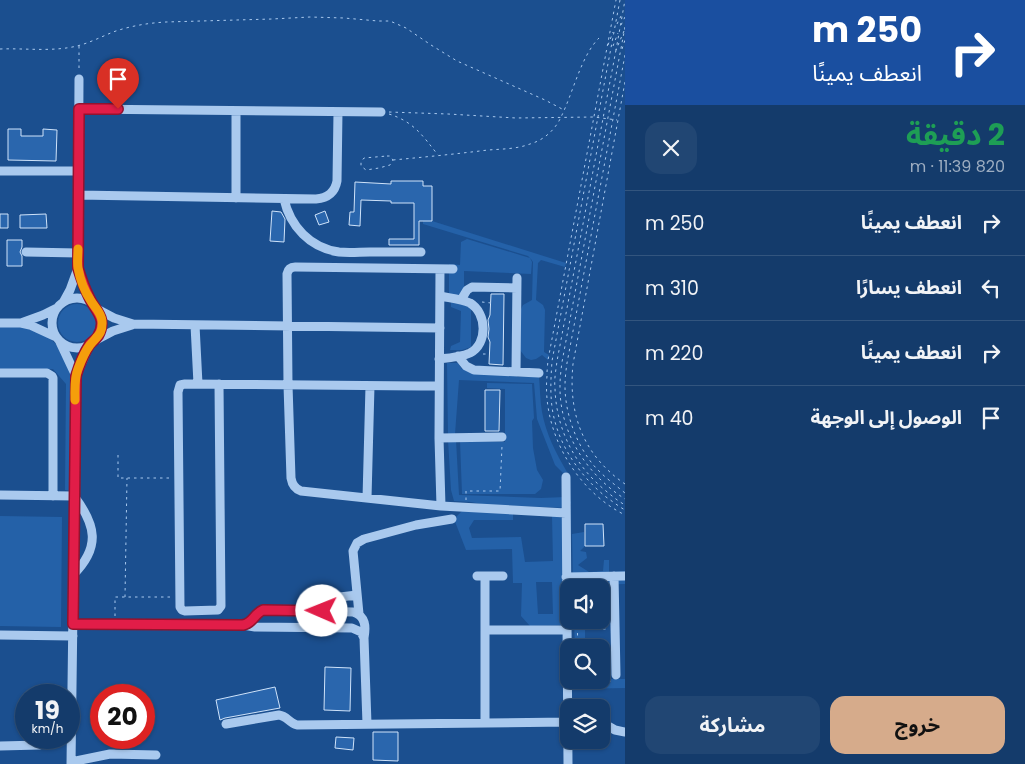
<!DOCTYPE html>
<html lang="ar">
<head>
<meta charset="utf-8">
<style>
	:root { --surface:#143b6b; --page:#214673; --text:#f1f3f6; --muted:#9dadc1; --line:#33557e; --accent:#d6ab8b }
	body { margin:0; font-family:Poppins,"Noto Sans Arabic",sans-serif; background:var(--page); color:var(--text); direction:rtl; height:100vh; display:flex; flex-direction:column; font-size:19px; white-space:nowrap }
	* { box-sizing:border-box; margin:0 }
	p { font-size:16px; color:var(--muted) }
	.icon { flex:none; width:28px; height:28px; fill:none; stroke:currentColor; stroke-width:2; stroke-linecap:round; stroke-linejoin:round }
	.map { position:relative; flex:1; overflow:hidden; direction:ltr }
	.drawer { display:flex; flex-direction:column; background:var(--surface); width:400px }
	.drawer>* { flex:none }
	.hud { background:#1a4fa0; color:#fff; overflow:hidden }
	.controls { position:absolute; left:560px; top:579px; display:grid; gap:10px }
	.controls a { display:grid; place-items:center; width:50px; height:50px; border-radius:10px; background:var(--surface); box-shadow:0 1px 4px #0004,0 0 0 1px var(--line); font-size:25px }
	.speed { position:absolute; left:15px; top:684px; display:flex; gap:10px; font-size:25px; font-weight:700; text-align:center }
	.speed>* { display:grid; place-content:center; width:65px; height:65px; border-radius:50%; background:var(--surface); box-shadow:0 1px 4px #0004,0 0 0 1px var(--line); line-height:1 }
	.speed small { font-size:12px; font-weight:400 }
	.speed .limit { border:8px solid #d22; background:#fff; color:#111 }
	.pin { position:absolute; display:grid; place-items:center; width:42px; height:42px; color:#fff; margin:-51px -21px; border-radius:50% 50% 50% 0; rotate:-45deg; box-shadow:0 0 5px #0007 }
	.pin .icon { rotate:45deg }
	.me { position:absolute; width:55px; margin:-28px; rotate:271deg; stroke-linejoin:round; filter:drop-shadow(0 0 4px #0008) }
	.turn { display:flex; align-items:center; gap:18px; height:105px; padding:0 20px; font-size:22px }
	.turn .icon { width:65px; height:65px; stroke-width:2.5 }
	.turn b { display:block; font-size:35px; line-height:42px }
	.round { display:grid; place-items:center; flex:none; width:52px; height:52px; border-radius:15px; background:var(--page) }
	.summary { display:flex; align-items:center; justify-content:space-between; height:85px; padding:0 20px }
	h1 { font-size:30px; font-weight:700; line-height:38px; color:#1e9e55 }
	.primary-button { display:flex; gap:10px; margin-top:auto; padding:10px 20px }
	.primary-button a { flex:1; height:58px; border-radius:15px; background:var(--accent); color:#111; font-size:20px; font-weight:700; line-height:58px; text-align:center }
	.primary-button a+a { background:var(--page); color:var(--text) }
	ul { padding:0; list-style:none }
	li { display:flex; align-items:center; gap:15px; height:65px; padding:0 20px; border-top:1px solid var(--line) }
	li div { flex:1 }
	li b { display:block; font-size:19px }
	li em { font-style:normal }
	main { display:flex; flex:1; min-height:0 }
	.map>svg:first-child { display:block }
	.green { fill:#2461a8; fill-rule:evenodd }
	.building { fill:#2a66ad; stroke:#cfe3fa }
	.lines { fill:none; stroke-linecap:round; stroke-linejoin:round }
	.path { stroke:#a9c9ee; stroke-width:1; stroke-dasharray:2.5 4; stroke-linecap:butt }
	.minor { stroke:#a9c9ee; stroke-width:9 }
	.route-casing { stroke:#92132f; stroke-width:12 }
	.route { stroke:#e11d48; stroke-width:9 }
	.slow { stroke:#f59e0b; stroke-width:9 }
</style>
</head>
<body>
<main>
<section class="drawer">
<div class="hud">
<div class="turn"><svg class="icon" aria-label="right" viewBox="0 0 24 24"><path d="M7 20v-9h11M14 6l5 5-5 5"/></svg><div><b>250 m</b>انعطف يمينًا</div></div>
</div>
<div class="summary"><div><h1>2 دقيقة</h1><p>820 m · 11:39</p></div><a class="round"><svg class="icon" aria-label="close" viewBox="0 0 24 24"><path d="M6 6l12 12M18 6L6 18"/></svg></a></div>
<ul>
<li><svg class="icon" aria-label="right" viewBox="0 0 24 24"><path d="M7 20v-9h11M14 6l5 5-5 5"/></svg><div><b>انعطف يمينًا</b></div><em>250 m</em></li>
<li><svg class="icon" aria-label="left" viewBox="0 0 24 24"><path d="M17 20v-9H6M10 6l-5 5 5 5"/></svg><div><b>انعطف يسارًا</b></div><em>310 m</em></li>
<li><svg class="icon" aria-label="right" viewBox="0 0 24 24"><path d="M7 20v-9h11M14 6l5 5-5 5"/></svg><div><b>انعطف يمينًا</b></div><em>220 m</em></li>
<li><svg class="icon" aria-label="arrive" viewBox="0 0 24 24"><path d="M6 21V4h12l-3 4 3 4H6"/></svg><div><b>الوصول إلى الوجهة</b></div><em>40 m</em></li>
</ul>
<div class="primary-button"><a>خروج</a><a>مشاركة</a></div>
</section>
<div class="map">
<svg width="625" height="764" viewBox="0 0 625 764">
	<rect width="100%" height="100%" fill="#1b4f8f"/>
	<path class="green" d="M423 221H432L566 263 565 267 541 260 538 263 536 300 543 305 545 310 544 352 549 355 548 360 542 355 536 359 531 360 526 358 520 350 521 309 523 305 532 300 533 262 531 259 528 256 423 224Z
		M467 239 530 258 532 262 531 274 464 271V295H449V264L460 265 461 242Z
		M451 302 465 303 471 308V347L462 350H450L451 346 460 342 461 311 451 307Z
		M58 323a19 19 0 1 1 38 0a19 19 0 1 1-38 0Z
		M0 327H23L47 336 56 344 64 357 69 369 71 381V491L65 490 66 384 53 369 0 370Z
		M447 363H458L462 369 521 370 517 377 539 376C540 388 540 400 542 412 546 434 556 453 567 472L563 473 555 465 537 419 534 383 459 380 455 434H448Z
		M487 383 532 384 534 418 532 421 533 448 537 470 543 480 541 489 535 494H462L460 441 505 442V389L487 388Z
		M448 440H456L459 495 541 498 565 497 571 502 569 508 486 505 471 502 454 501 451 490Z
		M462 511 513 513V520H474L469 528 472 538 521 537 525 562 553 561 552 516 558 515 566 521 565 625 530 626 521 616 522 583H513L512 549 466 550 454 519ZM536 582H552L553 614H538Z
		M0 516 62 517 61 627 0 626Z
		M584 532 585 546 580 551 586 552 587 558 578 565 589 572 603 571 604 560H609V572L625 571V584L585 585 584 587H573L572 534Z
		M574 620H585V647H575Z
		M601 679H625V688L576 689V680H601Z"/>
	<path class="building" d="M8 129H21V136H43V129L57 130 56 161 8 160Z
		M391 181H423V186H432V221H419V245H389V239H414V203H391V201L361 200 360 226 349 225 350 212H354L355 182 391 184Z
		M272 211 281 212 285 219 284 242 270 241Z
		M325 211 329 222 319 225 315 215Z
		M0 214H8V228H0Z
		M46 214 47 228H20V215Z
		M7 240H22V247L20 252 22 256V266H7Z
		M491 294H504L503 365 489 364 490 342 488 337 489 329 488 320 490 315Z
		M485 390H500L499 431H485Z
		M585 524H603L604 546H585Z
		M325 667 351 668 350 711 324 710Z
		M275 687 280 708 225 718 220 720 216 700Z
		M373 732H398V761L373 760Z
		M336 737 354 738 353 750 335 748Z"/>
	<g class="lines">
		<path class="path" d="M620 0 552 361C551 376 550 391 552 407 557 443 578 474 606 497 612 501 618 506 625 510
			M617 24 622 14
			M621 25 625 17
			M625 27 562 362C561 370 560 378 560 385 559 432 586 474 625 499
			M624 31 616 50 625 0
			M608 45 613 32
			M79 46V72
			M613 46 618 33
			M0 49C25 48 52 52 77 46 89 43 101 37 113 32 130 26 148 23 166 22L272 19 310 17 344 18 378 21H390L406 28 431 45 457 61 545 100 564 110
			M622 49 625 40
			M616 50 557 361C556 370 554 379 555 388 556 429 575 466 606 491 612 496 618 501 625 505
			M625 55 567 363C566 370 565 378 565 386 565 412 575 441 591 462 600 474 613 483 625 493
			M625 82 573 364C568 414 583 455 625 484
			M389 112 448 114 516 118 594 117 617 120
			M389 114C414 122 422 135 438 155
			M387 156H390L393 160 390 165 379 168 366 170 361 166V162L364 158Z
			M393 160C425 157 456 154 488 150 502 149 517 149 530 144 544 140 555 130 561 117 573 93 581 56 599 38
			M482 302 491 303
			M483 354H489
			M547 372 548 360 616 0
			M547 376C542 431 575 490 625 515
			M118 455V478H172
			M466 500V491H500L502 446
			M125 597 127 478
			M115 616V597H172
			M577 620 578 648
			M577 629H607
			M576 681H612"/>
		<path class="minor" d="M79 109 381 112
			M0 171H79
			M78 195 316 199C328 198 335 192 337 181L338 112
			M236 198V111
			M284 199C290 226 310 248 339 252 349 253 360 252 370 252 387 252 404 252 421 252
			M26 252 78 253
			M78 268 86 292 92 303
			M440 269 439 438 441 506
			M453 269 295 267C291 267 288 269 287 274L288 385 291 478C292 484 295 489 301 491L441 506 566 513
			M52 323a25 25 0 1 1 50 0a25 25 0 1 1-50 0Z
			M461 300 467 290 472 287 517 288
			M64 301 70 290 78 268 79 79
			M97 309 114 318 133 324 440 328
			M0 323H21L30 325 56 337
			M21 323 43 315 57 308
			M195 325 198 384
			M96 340 113 331 132 325
			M60 342 76 376
			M458 356 466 366 474 370 539 373
			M439 359C449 358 461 357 470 353 488 344 487 313 470 303 461 299 449 298 440 296
			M516 372 517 278
			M0 373H47L52 376 53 378V496
			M219 384 221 606 218 610 185 611 182 610 180 607 178 392 180 385 185 384 419 386H439
			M439 438 502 437
			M566 477 568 764
			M0 495 74 496C96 525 101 547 73 575
			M367 498 370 386
			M477 576H503
			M485 576V723
			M614 576 616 675
			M566 577 625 576
			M340 597 357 595
			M359 614 353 551 357 543 364 539 416 525 452 519
			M73 624 243 625 255 627 352 628 361 632 364 638
			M243 625C254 623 255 612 266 610L353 612C366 616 366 627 364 638L367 724
			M485 630H567
			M0 635 73 636
			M601 722 615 730 625 732
			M226 724 279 715C287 716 289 723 297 725L568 722
			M0 746 40 745
			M71 762 110 754 156 755
			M71 764 76 376 90 344"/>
	</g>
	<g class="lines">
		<g class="route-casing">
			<path id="route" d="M118 109H79L78 268C81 278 84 287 89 297 95 311 108 318 98 336 96 339 93 341 90 344 84 353 79 366 76 376L73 624 243 625C253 623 254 614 263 610L322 611"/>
		</g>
		<use href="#route" class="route"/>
		<path class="slow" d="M75 400C75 390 74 379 78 369 81 361 85 351 90 345 97 336 103 334 102 321 101 312 95 308 91 301 85 292 80 279 78 268 77 262 78 255 78 249"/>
	</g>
</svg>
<div class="controls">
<a><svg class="icon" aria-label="sound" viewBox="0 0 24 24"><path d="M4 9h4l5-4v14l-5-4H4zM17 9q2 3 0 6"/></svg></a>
<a><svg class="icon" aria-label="search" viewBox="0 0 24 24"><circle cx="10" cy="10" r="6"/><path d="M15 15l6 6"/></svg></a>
<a><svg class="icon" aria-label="layers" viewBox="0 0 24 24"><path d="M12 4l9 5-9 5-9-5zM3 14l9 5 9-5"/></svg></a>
</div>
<div class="speed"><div>19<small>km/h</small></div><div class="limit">20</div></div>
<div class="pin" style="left:118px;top:109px;background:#d93025"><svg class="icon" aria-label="arrive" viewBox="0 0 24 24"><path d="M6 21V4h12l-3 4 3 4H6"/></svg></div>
<svg class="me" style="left:322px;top:611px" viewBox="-20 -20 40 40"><circle r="19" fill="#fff"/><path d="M0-13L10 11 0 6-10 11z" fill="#e11d48"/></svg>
</div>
</main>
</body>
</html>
